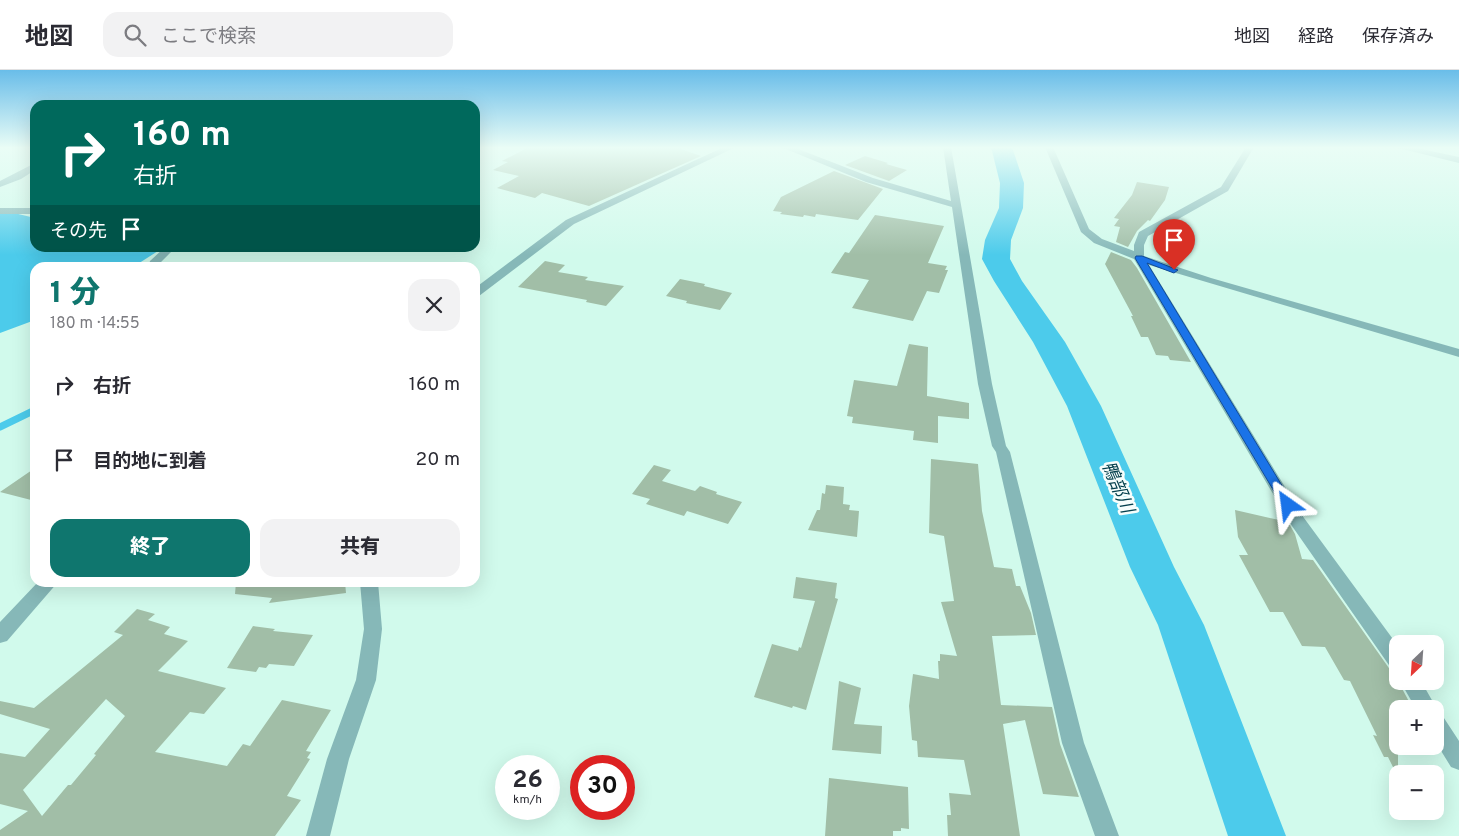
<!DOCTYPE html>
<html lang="ja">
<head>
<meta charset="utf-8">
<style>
	:root { --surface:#fff; --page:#f2f2f3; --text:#2b2b33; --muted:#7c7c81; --line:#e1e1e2; --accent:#0f766e }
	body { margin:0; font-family:Overpass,"Noto Sans JP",sans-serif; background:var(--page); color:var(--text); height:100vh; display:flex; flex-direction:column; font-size:19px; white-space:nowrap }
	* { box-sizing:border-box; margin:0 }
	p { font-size:16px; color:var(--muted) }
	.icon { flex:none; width:28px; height:28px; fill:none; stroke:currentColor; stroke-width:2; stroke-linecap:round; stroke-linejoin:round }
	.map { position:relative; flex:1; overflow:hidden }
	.details { position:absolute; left:30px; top:192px; width:450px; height:325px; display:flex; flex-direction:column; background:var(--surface); border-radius:15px; box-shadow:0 5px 20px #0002 }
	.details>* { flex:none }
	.guide { position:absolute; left:30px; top:30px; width:450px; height:152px; border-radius:15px; box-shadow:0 5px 20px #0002; background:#00695c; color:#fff; overflow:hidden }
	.needle { width:32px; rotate:205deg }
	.buttons { position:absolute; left:1389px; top:565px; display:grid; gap:10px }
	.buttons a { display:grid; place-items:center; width:55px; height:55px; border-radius:10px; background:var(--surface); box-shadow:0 5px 20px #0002; font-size:25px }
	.speed { position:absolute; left:495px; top:685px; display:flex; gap:10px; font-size:25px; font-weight:700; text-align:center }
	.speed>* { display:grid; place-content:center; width:65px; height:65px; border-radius:50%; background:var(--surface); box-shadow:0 5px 20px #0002; line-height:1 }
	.speed small { font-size:12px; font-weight:400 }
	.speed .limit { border:8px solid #d22; background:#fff; color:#111 }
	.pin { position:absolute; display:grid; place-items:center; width:42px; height:42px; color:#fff; margin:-51px -21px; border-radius:50% 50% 50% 0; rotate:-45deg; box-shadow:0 0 5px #0007 }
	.pin .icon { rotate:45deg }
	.me { position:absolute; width:55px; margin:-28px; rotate:329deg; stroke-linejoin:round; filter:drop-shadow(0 0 4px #0008) }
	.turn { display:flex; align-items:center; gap:18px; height:105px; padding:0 20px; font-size:22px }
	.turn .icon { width:65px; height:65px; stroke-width:2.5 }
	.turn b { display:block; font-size:35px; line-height:42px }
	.then { display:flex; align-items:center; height:48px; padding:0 20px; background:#0003; gap:10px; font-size:19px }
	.round { display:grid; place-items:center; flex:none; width:52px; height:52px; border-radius:15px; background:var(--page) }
	.overview { display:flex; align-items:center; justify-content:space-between; height:85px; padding:0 20px }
	h1 { font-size:30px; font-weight:800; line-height:38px; color:var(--accent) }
	.cta { display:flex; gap:10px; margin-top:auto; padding:10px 20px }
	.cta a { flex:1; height:58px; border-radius:15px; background:var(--accent); color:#fff; font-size:20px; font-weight:800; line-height:58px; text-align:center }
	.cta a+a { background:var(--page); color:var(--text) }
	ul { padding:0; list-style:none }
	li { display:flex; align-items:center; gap:15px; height:75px; padding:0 20px }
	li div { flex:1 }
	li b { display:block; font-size:19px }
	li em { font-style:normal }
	header { display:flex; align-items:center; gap:30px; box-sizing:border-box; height:70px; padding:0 25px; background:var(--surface); border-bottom:1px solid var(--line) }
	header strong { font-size:24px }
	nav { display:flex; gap:28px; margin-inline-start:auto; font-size:18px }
	.search { width:350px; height:45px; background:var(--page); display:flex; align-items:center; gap:12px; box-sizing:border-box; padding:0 18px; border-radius:15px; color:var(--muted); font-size:19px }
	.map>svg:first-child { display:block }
	.water { fill:#4ccbeb }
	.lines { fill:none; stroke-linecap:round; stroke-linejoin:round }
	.stream { stroke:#4ccbeb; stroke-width:7 }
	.river { fill:#4ccbeb; fill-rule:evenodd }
	.building { fill:#a1bea7; fill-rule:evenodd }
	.street { fill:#86b8b8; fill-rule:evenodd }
	.route { fill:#1a73e8; stroke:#114b97 }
	.labels { text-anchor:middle; stroke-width:5; stroke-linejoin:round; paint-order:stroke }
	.water-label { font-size:18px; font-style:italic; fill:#05404d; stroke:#f7fefc }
</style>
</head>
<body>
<header>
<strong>地図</strong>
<div class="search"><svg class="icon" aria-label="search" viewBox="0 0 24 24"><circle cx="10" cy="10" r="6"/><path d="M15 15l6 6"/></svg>ここで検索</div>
<nav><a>地図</a><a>経路</a><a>保存済み</a></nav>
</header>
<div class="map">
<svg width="1459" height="766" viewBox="0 0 1459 766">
	<rect width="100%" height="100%" fill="#d1faec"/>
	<path class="water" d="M14 143 35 148V178H158V181L133 197 35 198V250L0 263V144Z"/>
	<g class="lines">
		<path class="stream" d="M0 357 35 340"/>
		<path class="river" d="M991 77H1012L1024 113 1023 138 1011 170 1010 189 1022 211 1065 272 1101 336 1174 497 1204 555 1286 766H1228L1158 555 1130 497 1067 336 1033 272 994 211 982 189 985 170 999 138 1000 113Z"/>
	</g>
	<path class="building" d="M529 77H675L701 86 589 136 542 123 535 128 497 118 519 106 493 100 508 92 502 91Z
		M865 86 888 93 886 94 907 100 889 111 845 95Z
		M834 101 883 119 858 150 816 144 815 147 804 145 803 147 780 144 782 142 773 141 781 127Z
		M1137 112 1169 117 1165 130 1150 151 1148 150 1137 161 1128 177 1116 172 1120 157 1114 156 1119 149 1114 148 1132 125Z
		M875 145 944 156 928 193 947 196 945 200H948L939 223 927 221 913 251 852 238 869 210 831 203 845 182 849 183Z
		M1111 182 1131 190 1137 198 1191 292 1170 290 1168 286 1156 285 1148 267H1141L1131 246H1133L1105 194Z
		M545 191 565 195 558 202 588 207 585 210 624 216 606 236 586 232 587 230 518 217Z
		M680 209 705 214 704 216 732 223 720 240 686 233 687 231 666 226Z
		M909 274 928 277 927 326 969 333V349L938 346V373L913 370 914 361 852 353 853 347 847 346 854 310 897 316Z
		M931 389 978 394 982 441 994 497 1012 499 1016 516H1020L1031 543 1036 565 992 566 1001 635 1052 637 1060 674 1079 727 1043 724 1025 650 1003 654 1020 766H948L947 745H951L949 723 971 725 964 690 918 687 917 671 912 670 909 636 913 604 939 609 938 591H940V584L957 586 941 532 954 531 944 466 929 463Z
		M654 395 671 400 662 411 695 421 700 416 717 422 716 424 742 432 728 454 687 441 684 446 646 434 650 429 632 424Z
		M35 398V431L0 422Z
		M826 415 844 417 843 434 850 435 849 440 859 441 857 467 808 460 817 440H820L822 423 825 424Z
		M1235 440 1288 452 1295 464 1302 489 1313 490 1398 611 1413 639H1398V707L1388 687H1384L1373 665 1377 666 1350 611 1344 610 1325 577 1302 576 1283 542H1270L1239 485H1248L1238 467Z
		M796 507 837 513 835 528 838 529 806 640 793 636 792 638 754 627 772 574 798 581 799 577 801 578 815 531 793 528Z
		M236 512H345L346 523 269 533 272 528 235 524Z
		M137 539 155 544 148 550 170 557 164 564 188 571 158 601 226 618 204 644 190 642 155 682 227 696 243 674 250 676 282 630 331 640 306 681 311 682 307 688 310 689 287 726 301 730 275 766H0V760L28 741 0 734V683L25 687 50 659 0 644V631L34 638 123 565 114 562ZM106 629 125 646 94 684 96 685 71 715H68L42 746 23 720Z
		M253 556 275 559 273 561 313 565 294 596 269 594 266 598 259 597 256 602 227 598Z
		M839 611 861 618 854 654 882 656 881 684 832 680Z
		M829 708 908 717 909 759 901 758V761H893V766H825Z"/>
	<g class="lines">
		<path class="street" d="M724 77H736L574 154 479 226 475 227V218L566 150Z
			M781 77H793L873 108 951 131 943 77H951L992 314 1006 376 1010 382 1084 673 1119 766H1095L1062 673 996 382 992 376 978 314 952 137 866 112Z
			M1045 77H1053L1089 159 1102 169 1134 181V175L1139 162 1221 117 1246 77H1254L1228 121 1148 166 1144 175V186L1211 208 1459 279V287L1149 195 1304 448 1398 576V600L1391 598 1292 456 1134 189 1094 173 1081 162Z
			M1394 77H1412L1459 87V93Z
			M35 93V100L21 109 0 117V111Z
			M0 138H35V144H0Z
			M164 178H175L159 194V198H148L150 191Z
			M38 512H58L7 571 0 573V552Z
			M360 512H378L382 559 376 610 349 689 330 766H306L327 689 356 610 364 559Z
			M1400 611H1421L1437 639 1435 643 1442 645 1459 671V700L1451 697 1435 671V639H1416Z"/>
	</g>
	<linearGradient id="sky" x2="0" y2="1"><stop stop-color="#69bde9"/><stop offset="0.42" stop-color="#eafdf6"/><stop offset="1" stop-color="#eafdf6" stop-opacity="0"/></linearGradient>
	<rect width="1459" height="185" fill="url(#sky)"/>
	<path class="route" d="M1136 186H1142L1178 200 1174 203 1147 193 1292 432 1294 435 1292 438H1284L1135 188Z"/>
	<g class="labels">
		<g class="water-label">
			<text transform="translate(1118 417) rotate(67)" y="6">鴨部川</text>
		</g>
	</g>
</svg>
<div class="buttons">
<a><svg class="needle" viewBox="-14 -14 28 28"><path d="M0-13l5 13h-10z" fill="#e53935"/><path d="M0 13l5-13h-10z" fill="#7c7c81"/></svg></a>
<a>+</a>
<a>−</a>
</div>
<div class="speed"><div>26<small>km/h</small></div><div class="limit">30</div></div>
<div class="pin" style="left:1174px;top:200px;background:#d93025"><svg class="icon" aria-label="arrive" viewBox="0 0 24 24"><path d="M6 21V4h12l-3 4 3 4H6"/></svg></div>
<svg class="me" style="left:1288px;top:435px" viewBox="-20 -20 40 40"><path d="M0-17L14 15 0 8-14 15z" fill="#1a73e8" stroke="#fff" stroke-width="4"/></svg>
<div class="guide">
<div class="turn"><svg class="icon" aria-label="right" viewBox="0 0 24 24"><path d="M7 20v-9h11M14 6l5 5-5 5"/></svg><div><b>160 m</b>右折</div></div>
<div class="then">その先<svg class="icon" aria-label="arrive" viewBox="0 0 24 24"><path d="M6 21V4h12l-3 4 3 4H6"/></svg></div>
</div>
<section class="details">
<div class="overview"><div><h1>1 分</h1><p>180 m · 14:55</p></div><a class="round"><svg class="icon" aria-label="close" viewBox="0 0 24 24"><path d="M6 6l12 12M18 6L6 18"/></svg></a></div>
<ul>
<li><svg class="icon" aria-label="right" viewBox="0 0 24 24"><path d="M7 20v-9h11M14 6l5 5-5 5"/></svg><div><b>右折</b></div><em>160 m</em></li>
<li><svg class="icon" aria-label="arrive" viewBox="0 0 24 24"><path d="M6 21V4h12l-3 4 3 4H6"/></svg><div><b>目的地に到着</b></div><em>20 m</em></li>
</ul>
<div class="cta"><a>終了</a><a>共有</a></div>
</section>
</div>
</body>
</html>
